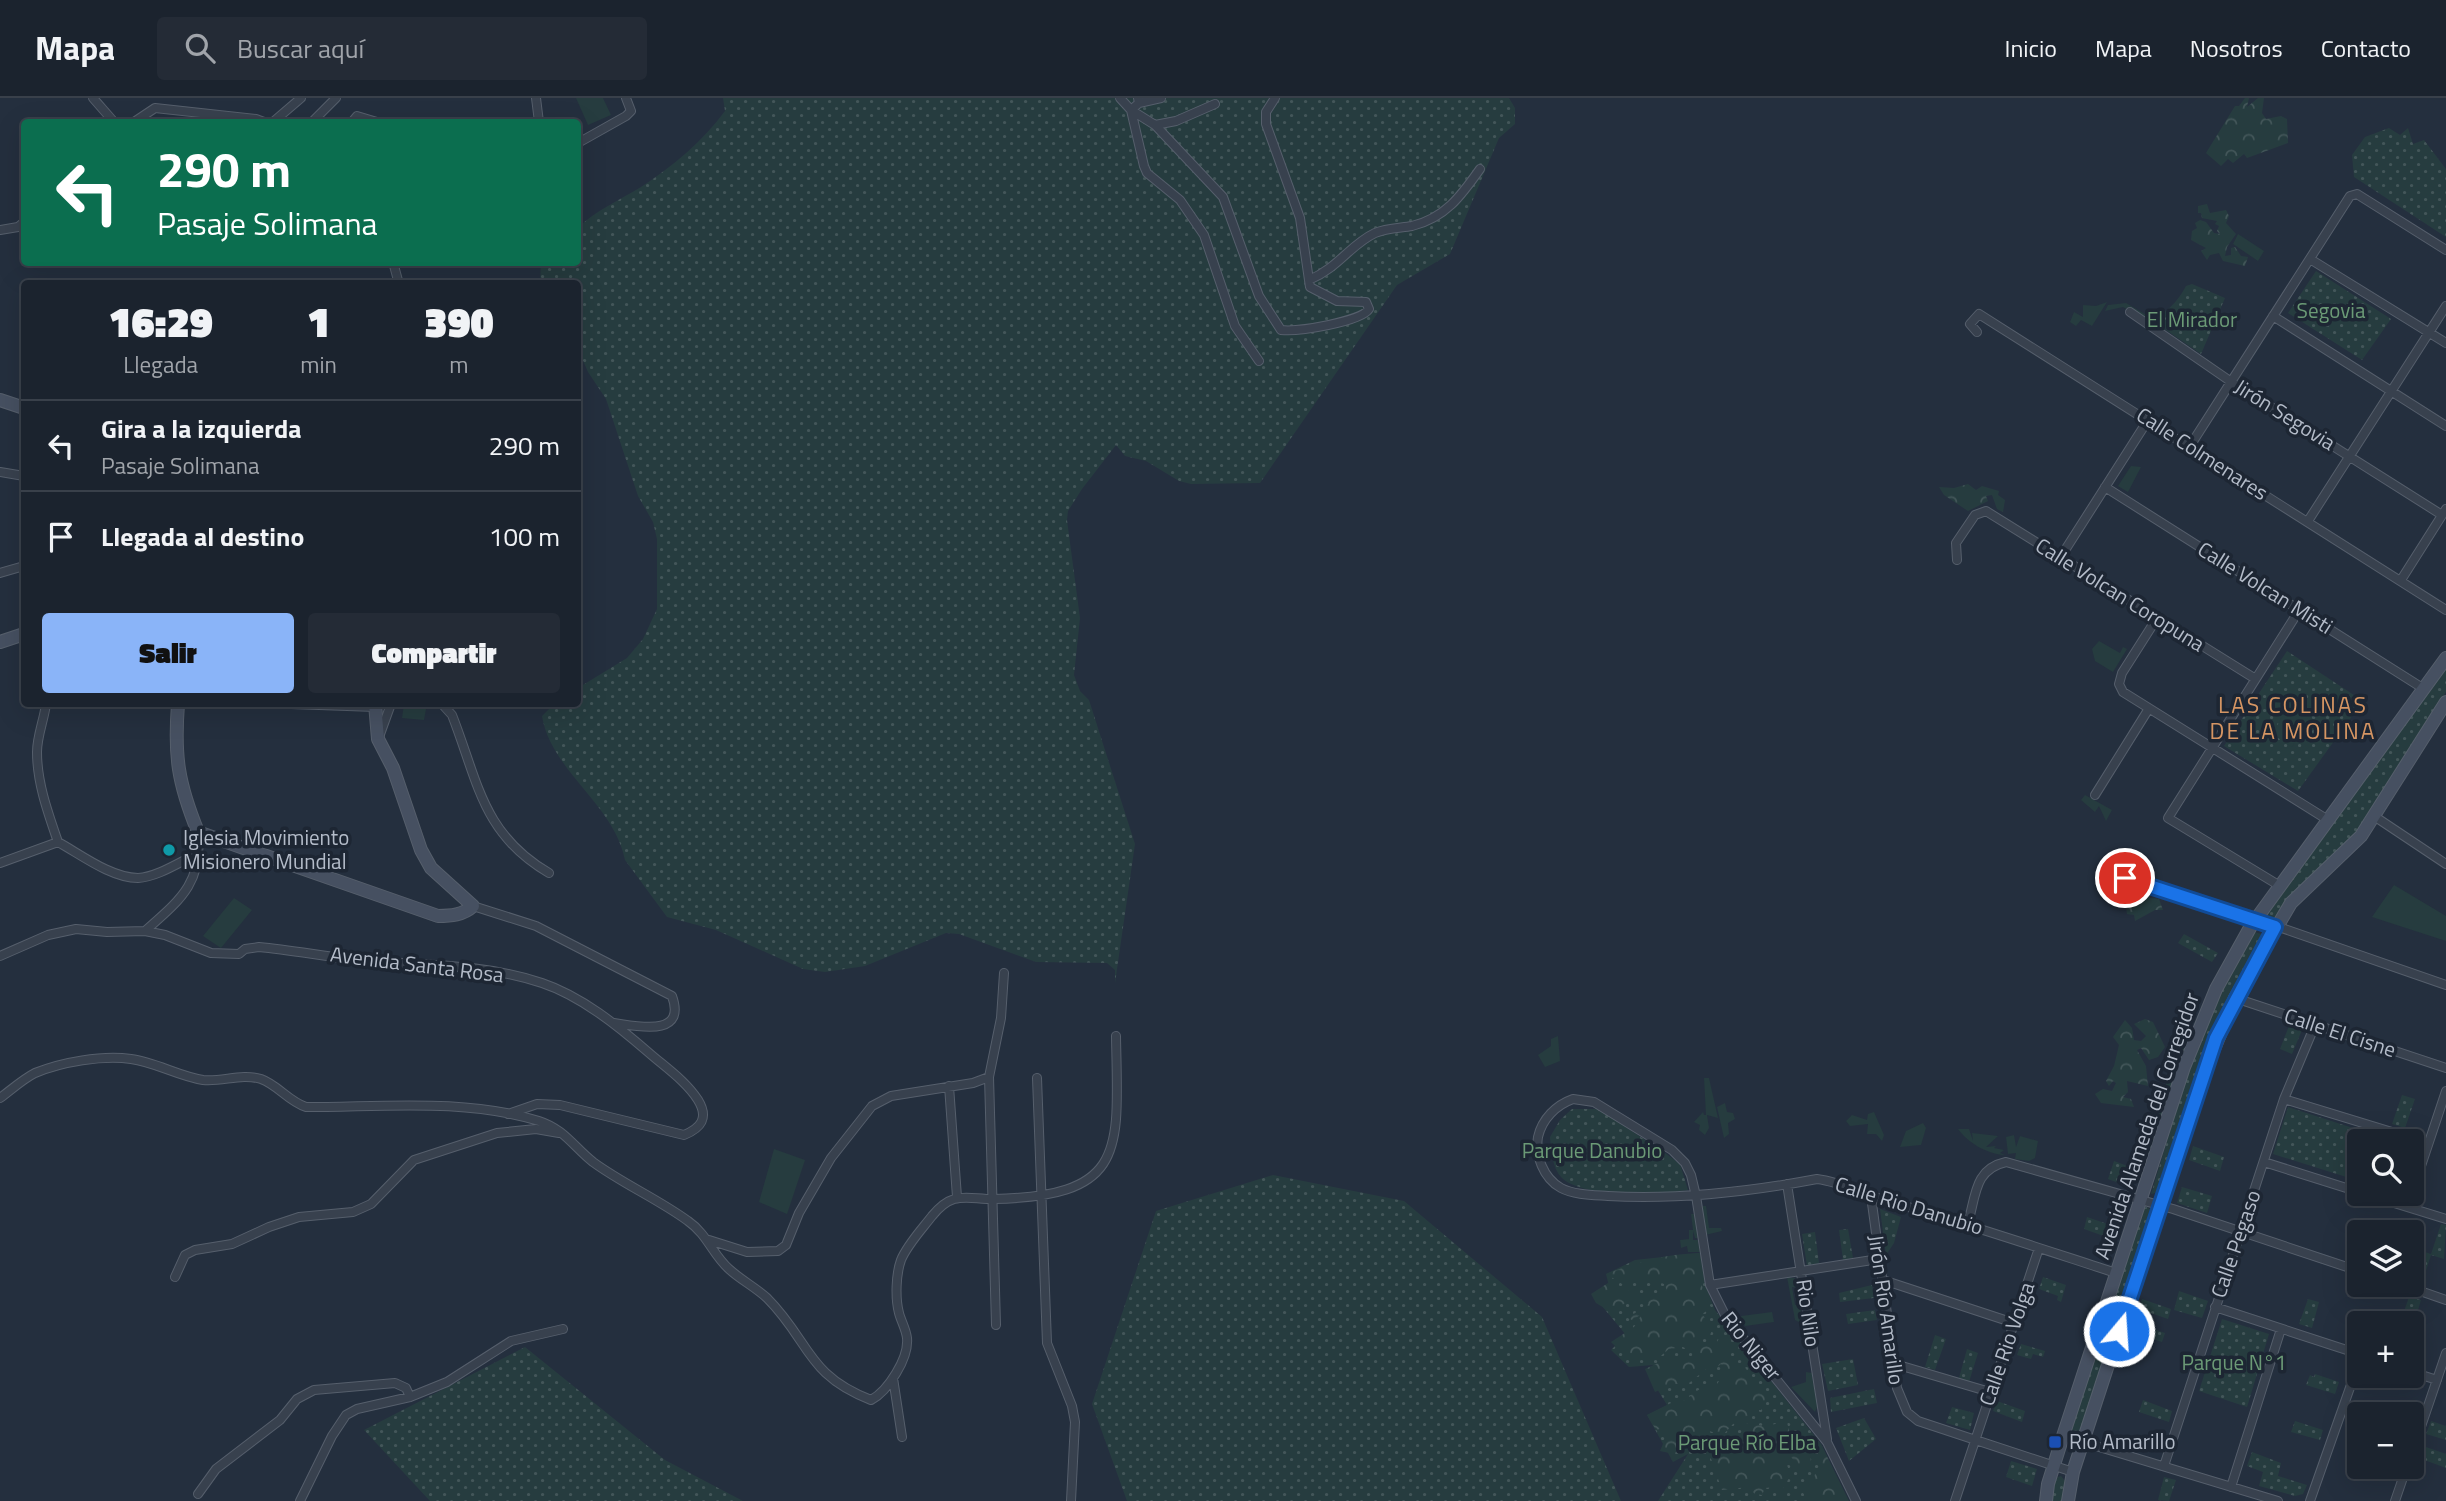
<!DOCTYPE html>
<html lang="es">
<head>
<meta charset="utf-8">
<style>
	:root { --surface:#1b232e; --page:#242b36; --text:#f1f3f6; --muted:#a0a4aa; --line:#39404a; --accent:#8ab4f8 }
	body { margin:0; font-family:"Titillium Web",sans-serif; background:var(--page); color:var(--text); height:100vh; display:flex; flex-direction:column; font-size:26px; white-space:nowrap }
	* { box-sizing:border-box; margin:0 }
	p { font-size:23px; color:var(--muted) }
	.icon { flex:none; width:38px; height:38px; fill:none; stroke:currentColor; stroke-width:2; stroke-linecap:round; stroke-linejoin:round }
	.map { position:relative; flex:1; overflow:hidden }
	.details { position:absolute; left:21px; top:182px; width:560px; height:427px; display:flex; flex-direction:column; background:var(--surface); border-radius:7px; box-shadow:0 7px 28px #0002,0 0 0 2px var(--line) }
	.details>* { flex:none }
	.guide { position:absolute; left:21px; top:21px; width:560px; height:147px; border-radius:7px; box-shadow:0 7px 28px #0002,0 0 0 2px var(--line); background:#0b6e4f; color:#fff; overflow:hidden }
	.buttons { position:absolute; left:2347px; top:1031px; display:grid; gap:14px }
	.buttons a { display:grid; place-items:center; width:77px; height:77px; border-radius:7px; background:var(--surface); box-shadow:0 7px 28px #0002,0 0 0 2px var(--line); font-size:35px }
	.pin { position:absolute; display:grid; place-items:center; width:60px; height:60px; color:#fff; margin:-30px; border:4px solid #fff; border-radius:50%; box-shadow:0 2px 7px #0007 }
	.me { position:absolute; width:77px; margin:-38px; rotate:18deg; stroke-linejoin:round; filter:drop-shadow(0 0 5px #0008) }
	.turn { display:flex; align-items:center; gap:24px; height:147px; padding:0 21px; font-size:32px }
	.turn .icon { width:91px; height:91px; stroke-width:2.5 }
	.turn b { display:block; font-size:49px; line-height:60px }
	.eta { display:flex; justify-content:space-evenly; align-items:center; height:119px; text-align:center }
	.eta b { font-size:42px; font-weight:800; line-height:49px }
	.cta { display:flex; gap:14px; margin-top:auto; padding:14px 21px }
	.cta a { flex:1; height:80px; border-radius:7px; background:var(--accent); color:#111; font-size:28px; font-weight:800; line-height:80px; text-align:center }
	.cta a+a { background:var(--page); color:var(--text) }
	ul { padding:0; list-style:none }
	li { display:flex; align-items:center; gap:21px; height:91px; padding:0 21px; border-top:2px solid var(--line) }
	li div { flex:1 }
	li b { display:block; font-size:26px }
	li em { font-style:normal }
	header { display:flex; align-items:center; gap:42px; box-sizing:border-box; height:98px; padding:0 35px; background:var(--surface); border-bottom:2px solid var(--line) }
	header strong { font-size:33px }
	nav { display:flex; gap:38px; margin-inline-start:auto; font-size:24px }
	.search { width:490px; height:63px; background:var(--page); display:flex; align-items:center; gap:18px; box-sizing:border-box; padding:0 24px; border-radius:7px; color:var(--muted); font-size:26px }
	.map>svg:first-child { display:block }
	.grass { fill:url(#grass-dots) }
	.forest { fill:url(#forest-crowns) }
	.garden { fill:#263c3f }
	.lines { fill:none; stroke-linecap:round; stroke-linejoin:round }
	.street-casing { stroke:#565f6c; stroke-width:10 }
	.secondary-casing { stroke:#565f6c; stroke-width:14 }
	.street { stroke:#38414e; stroke-width:8 }
	.secondary { stroke:#465061; stroke-width:12 }
	.route-casing { stroke:#114b97; stroke-width:18 }
	.route { stroke:#1a73e8; stroke-width:12 }
	.culture-dot { fill:#0f9aa8; stroke:#1d2633; stroke-width:2.5 }
	.transit-dot { fill:#1a4fb4; stroke:#1d2633; stroke-width:2.5 }
	.labels { text-anchor:middle; stroke-width:7; stroke-linejoin:round; paint-order:stroke }
	.park-label { font-size:21px; fill:#6b9a76; stroke:#1d2633 }
	.street-label { font-size:21px; fill:#b4bcc9; stroke:#1d2633 }
	.poi-label { font-size:21px; fill:#b4bcc9; stroke:#1d2633; text-anchor:start }
	.neighbourhood-label { font-size:23px; letter-spacing:2px; fill:#d59563; stroke:#1d2633 }
</style>
</head>
<body>
<header>
<strong>Mapa</strong>
<div class="search"><svg class="icon" aria-label="search" viewBox="0 0 24 24"><circle cx="10" cy="10" r="6"/><path d="M15 15l6 6"/></svg>Buscar aquí</div>
<nav><a>Inicio</a><a>Mapa</a><a>Nosotros</a><a>Contacto</a></nav>
</header>
<div class="map">
<svg width="2446" height="1403" viewBox="0 0 2446 1403">
	<defs>
		<pattern id="grass-dots" width="8" height="8" patternUnits="userSpaceOnUse" patternTransform="scale(1.75)"><rect width="8" height="8" fill="#263c3f"/><path d="M2 2h.1M6 6h.1" fill="none" stroke="#435659" stroke-width="1.8" stroke-linecap="round"/></pattern>
		<pattern id="forest-crowns" width="20" height="18" patternUnits="userSpaceOnUse" patternTransform="scale(1.75)"><rect width="20" height="18" fill="#263c3f"/><path d="M2 6a3 3 0 1 1 6 0M12 15a3 3 0 1 1 6 0" fill="none" stroke="#435659"/></pattern>
	</defs>
	<rect width="100%" height="100%" fill="#242f3e"/>
	<path class="grass" d="M723 0H1509L1515 10V26L1499 40 1450 156 1397 187 1260 385 1191 386 1179 383 1146 363 1125 358 1116 347 1082 391 1068 413 1067 422 1080 520 1074 577 1080 593 1089 602 1135 746 1115 885V872L1107 865 1036 864 959 836 946 835 865 868 825 874 803 871 716 832 667 819 625 762C614 706 551 673 542 618L554 606H578V590L627 560 643 541 657 511V441L653 424 638 398 606 301 588 274 578 251V186L540 185 541 165 578 164V130C596 112 620 102 641 89 673 68 703 43 725 13Z
		M2389 30 2400 37 2408 30 2413 46 2424 42 2446 71V139L2354 79 2352 57 2365 39Z
		M2316 173 2391 221 2362 262 2288 215Z
		M2192 186 2225 200 2201 256 2147 219C2165 219 2178 203 2186 188Z
		M2287 553 2363 603 2298 693 2224 648Z
		M2446 569V594L2362 728 2274 821 2268 822 2266 816Z
		M2254 834 2261 836V843L2226 906 2204 957 2159 1094 2151 1096 2195 951 2216 902Z
		M2184 836 2218 855 2212 864 2178 845Z
		M2289 928 2302 932 2292 956 2280 951Z
		M2402 997 2415 1001 2405 1030 2392 1026Z
		M2288 1009 2393 1043H2359V1083L2273 1056Z
		M1572 1011H1598L1665 1055 1680 1066 1688 1092C1660 1098 1583 1100 1562 1080 1552 1070 1551 1052 1550 1039L1560 1022Z
		M2193 1048 2224 1059 2220 1073 2189 1062Z
		M2114 1063 2133 1070 2127 1088 2108 1081Z
		M1273 1077 1404 1103 1542 1219 1621 1403H1127L1092 1306 1156 1113Z
		M2182 1089 2212 1098 2207 1115 2177 1105Z
		M2147 1109 2152 1113 2080 1335 2076 1336 2071 1332 2143 1110Z
		M1880 1111 1901 1119 1894 1145 1886 1157Z
		M2087 1119 2119 1130 2115 1142 2084 1131Z
		M2441 1126 2446 1127 2444 1161 2431 1157 2422 1185 2412 1181 2418 1152 2431 1156Z
		M1848 1131 1853 1160 1843 1162 1839 1132Z
		M1815 1134 1819 1165 1807 1168 1802 1136Z
		M1700 1155 1705 1186 1715 1212 1821 1346 1848 1403H1658L1688 1356 1673 1364 1647 1317 1667 1307 1651 1281 1653 1267 1629 1269 1611 1252 1626 1237 1597 1202 1610 1192 1606 1176 1635 1162Z
		M2043 1179 2066 1187 2061 1204 2057 1202 2058 1198 2039 1191Z
		M1872 1187 1874 1200 1840 1204 1839 1195Z
		M2179 1193 2208 1203 2202 1220 2174 1212Z
		M2409 1199 2421 1202 2412 1231V1225H2400Z
		M2142 1201 2171 1211 2168 1221 2139 1211Z
		M2308 1201 2319 1204 2312 1230 2299 1226Z
		M1875 1212 1877 1222 1848 1226 1846 1216Z
		M2222 1221 2269 1236 2247 1309 2199 1293Z
		M2134 1224 2165 1235 2162 1244 2131 1234Z
		M1935 1237 1946 1241 1935 1272 1925 1269Z
		M2021 1246 2045 1253 2043 1259 2033 1256 2031 1261 2017 1257Z
		M525 1249 665 1362 743 1403H430L364 1332Z
		M1967 1251 1978 1255 1969 1284 1959 1280Z
		M1853 1261 1858 1287 1828 1293 1822 1266Z
		M2315 1276 2339 1284 2335 1296 2306 1287 2310 1277 2314 1279Z
		M1874 1291 1877 1305 1831 1314 1830 1300Z
		M2143 1302 2172 1313 2169 1324 2139 1314Z
		M1997 1303 2025 1313 2022 1324 1993 1313Z
		M1952 1309 1974 1315 1970 1332 1946 1325Z
		M1864 1320 1876 1341 1849 1363 1836 1330Z
		M2295 1323 2323 1332 2320 1342 2291 1334Z
		M2431 1323 2446 1328V1342L2426 1336Z
		M2423 1348 2446 1356V1370L2419 1360Z
		M2252 1354 2281 1365 2278 1378 2307 1387 2303 1396 2295 1398 2259 1388 2263 1374 2247 1368Z
		M2011 1363 2037 1371 2032 1388 2006 1379Z
		M2061 1378 2065 1383 2062 1403H2051L2055 1380Z
		M2164 1379 2176 1382 2169 1403 2158 1402Z"/>
	<path class="forest" d="M2245 0H2249L2247 9 2258 0H2264L2262 15 2266 21 2281 18 2287 21 2288 45 2247 60 2244 56 2233 65 2228 61 2221 68 2206 55 2235 8H2239Z
		M2207 106 2210 115 2226 112 2229 118 2226 125 2236 136 2227 149 2225 158 2231 157V150L2235 149 2241 158 2248 159 2245 168 2223 163 2219 155 2210 157 2207 162 2201 153 2206 150 2191 142 2192 133 2197 130 2195 125 2200 122 2206 124 2214 135 2220 136 2217 133 2219 128 2215 126 2217 123 2202 120 2201 115H2198V108Z
		M1968 386 1976 392 1982 388 1999 393 1998 397 2005 402 2003 414 1997 411 1992 397 1986 398 1988 403 1968 413 1944 397 1939 389 1954 390Z
		M2131 794H2147L2150 800 2159 801 2163 812H2155L2135 823 2134 817 2127 816 2126 809 2131 805 2128 804Z
		M2145 921 2153 924 2165 949 2158 959 2149 962 2141 950 2137 952 2146 968 2148 988 2127 983 2128 994 2123 999 2131 1001 2134 1009 2101 1005 2095 996 2103 991 2112 993 2116 985 2113 983 2109 988 2106 983 2114 968 2119 947 2113 939 2125 922 2132 930 2134 942 2141 943 2146 938 2134 926Z
		M1700 1155 1702 1188 1711 1210 1702 1216 1713 1230 1710 1237 1694 1240 1700 1249 1716 1246 1719 1240 1730 1250 1726 1258 1730 1266 1743 1267 1767 1298 1761 1312H1750L1746 1325 1763 1328 1787 1324 1793 1351 1800 1344 1810 1350 1811 1367 1802 1375 1790 1357 1784 1360 1791 1377 1783 1390 1785 1403H1767L1778 1400 1775 1389 1765 1390 1762 1397 1755 1396 1748 1389 1722 1392 1709 1355 1732 1340 1751 1343 1765 1341 1763 1334H1746L1741 1323 1733 1326 1723 1337 1709 1333 1686 1344 1674 1356 1660 1353 1665 1341 1660 1334 1667 1329 1656 1332 1647 1317 1671 1305 1687 1302C1692 1293 1706 1287 1716 1288L1726 1271 1721 1266 1715 1271 1709 1269 1689 1285 1672 1286 1655 1294 1645 1271 1671 1259 1693 1260 1692 1254 1683 1249 1669 1251 1657 1261C1636 1261 1626 1260 1611 1244L1634 1229 1642 1216 1632 1222 1628 1220 1649 1205 1630 1202 1611 1214 1596 1205 1591 1196 1608 1185 1643 1197 1652 1192 1657 1199 1658 1194 1667 1192 1664 1186 1650 1180 1645 1186 1632 1182 1624 1187 1606 1176C1637 1164 1666 1156 1700 1155Z
		M1821 1346 1849 1403H1807L1799 1386 1813 1385 1815 1376 1822 1373 1818 1347Z"/>
	<path class="garden" d="M576 0H603L611 17 588 27Z
		M2238 136 2264 153 2258 163 2233 146Z
		M2107 204 2092 228 2081 222 2076 228 2070 224 2074 214 2083 219V207L2096 208Z
		M2126 205 2148 218V223L2123 209 2105 213 2108 207Z
		M2131 368 2141 369 2128 394 2118 388Z
		M2099 543 2120 555 2123 549 2127 551 2113 574 2095 563 2092 551Z
		M2294 599 2315 612 2292 649 2272 636Z
		M404 606H427L424 622 402 620Z
		M2085 697 2112 712 2106 723 2099 708 2095 714 2081 702Z
		M2394 787 2446 818V843L2372 819Z
		M234 800 252 812 221 850 203 838Z
		M2184 930 2190 935 2148 1058 2143 1057Z
		M1558 938 1560 963 1545 969 1538 957 1551 948V941Z
		M1704 980H1709L1718 1020 1707 1017 1709 1030 1705 1037 1699 1032 1700 1027 1694 1024 1703 1014 1704 1017H1706Z
		M1725 1005 1727 1014 1733 1015 1735 1021 1728 1025 1729 1036 1724 1040 1717 1009Z
		M1874 1014 1884 1037 1882 1043 1876 1036H1867L1868 1026 1850 1028 1846 1023 1852 1017 1867 1022 1868 1016Z
		M1923 1025 1926 1030 1921 1047 1900 1049 1906 1033Z
		M1958 1031H1969L1973 1043 1972 1035 1998 1038 1986 1049 1996 1048 1994 1050 2004 1052 2000 1055 2005 1057C1987 1056 1968 1045 1958 1031Z
		M2014 1037 2016 1049 2020 1038 2038 1043 2035 1060 2029 1063 2015 1061 2016 1055 2008 1056 2006 1039Z
		M774 1051 805 1062 787 1116 759 1104Z
		M1702 1108H1706L1709 1130H1721L1722 1133 1705 1137Z
		M1691 1116H1695L1698 1140H1695L1693 1133V1142H1698L1700 1154H1688L1687 1148 1681 1150 1680 1142 1689 1141V1132H1693Z
		M1787 1179 1798 1181 1800 1190 1792 1189 1795 1207H1800L1803 1226 1795 1222Z
		M1772 1214 1774 1224 1745 1228 1741 1218Z
		M1806 1274 1812 1275 1813 1286 1817 1289 1819 1304 1815 1314 1791 1289 1806 1284Z"/>
	<g class="lines">
		<g class="street-casing">
			<path id="street" d="M93 0 114 24
				M536 0 539 24
				M1120 0 1131 12 1155 27 1223 99 1259 198 1281 232C1297 234 1361 224 1369 211L1366 204 1337 203 1310 189 1300 120 1266 26V14L1275 0
				M1138 0 1139 5 1161 0
				M1139 5 1131 12 1144 68 1147 75 1180 102 1204 137 1235 228 1259 263
				M134 24 155 10 256 21 264 24
				M273 24 301 0
				M312 24 336 0
				M352 24 357 18 377 24
				M1155 27 1176 23 1215 6
				M578 45 626 18 631 13 626 0
				M0 132 18 129 24 124
				M2310 161 2446 245
				M393 164 399 186
				M1309 182C1338 170 1351 146 1375 135 1386 130 1400 130 1412 128 1445 120 1461 98 1480 71
				M2130 214 2230 283 2442 417
				M2273 218 2446 328
				M1977 234 1970 226 1979 216 2446 512
				M2190 348 2350 98 2357 96 2446 152
				M0 374 24 378
				M2105 389 2424 591
				M2308 423 2446 208
				M2060 460 2148 322
				M1957 462 1956 445 1975 417 1986 413 2254 580
				M0 475 24 468
				M2401 482 2446 411
				M2157 520 2122 575 2119 586 2123 594 2328 722
				M46 606C44 622 37 638 37 654 37 685 48 715 58 744 80 756 111 780 138 780 158 779 181 763 199 755
				M291 606 375 609
				M442 606 452 617C478 683 482 736 549 775
				M379 639 391 606
				M2095 697 2148 612
				M2374 718 2446 766
				M0 765 58 744
				M2125 780 2256 821 2446 887
				M2280 788 2168 720 2298 514
				M473 808 536 828 672 898C687 940 637 928 614 925
				M145 833C180 802 203 785 198 734
				M0 858 48 837 76 831 107 834 145 833 165 837 211 855 239 856 245 851 259 849C301 853 343 862 385 864 437 867 492 868 542 885 581 898 618 928 648 954 665 969 686 983 698 1002 709 1020 701 1030 684 1037L560 1007 537 1006 508 1016
				M2235 900 2446 970
				M989 979 996 1227
				M1037 980 1047 1245 1072 1308 1075 1324 1071 1403
				M949 988 957 1099
				M0 1000C11 992 23 981 35 975 62 964 102 957 131 961 155 964 178 978 203 982 223 984 241 975 261 981 278 987 288 1003 306 1009 383 1009 464 1000 539 1023 564 1031 574 1049 593 1064 623 1086 658 1101 688 1123 707 1136 713 1157 729 1171 741 1182 755 1189 767 1200 810 1243 806 1277 871 1302 888 1293 909 1260 907 1240 906 1231 901 1223 899 1215 895 1200 896 1176 901 1162 907 1147 922 1131 932 1118 953 1092 966 1101 994 1101 1128 1098 1118 1052 1116 938
				M2284 1001 2428 1045
				M2264 1064 2359 1094
				M1787 1086 1827 1341
				M2412 1095 2446 993
				M2365 1096 2446 1121
				M1871 1098 1897 1290 1907 1314 1918 1323 2073 1374
				M1968 1125C1976 1098 1974 1071 2006 1064L2173 1111 2359 1173
				M709 1142 747 1154 778 1153 786 1147 799 1115 831 1060 872 1008 891 998 973 985 989 979 1001 920 1004 875
				M175 1179 185 1157 195 1152 232 1146 269 1129 299 1119 353 1114 371 1106 414 1062 497 1035 536 1031 559 1035
				M1883 1182 2014 1225
				M2400 1186 2446 1202
				M1710 1187 1879 1161
				M2215 1209 2359 1256
				M1895 1266 1990 1294
				M2412 1274 2437 1282
				M893 1280 902 1339
				M2063 1338 2278 1403
				M2412 1355 2446 1255
				M2164 1368 2284 1001 2315 927
				M2231 1389 2281 1231
				M198 1396 216 1371 280 1322 297 1301 314 1292 395 1285 406 1290 410 1299
				M300 1403 332 1338 346 1317 357 1311 410 1299 447 1284 511 1243 563 1231
				M1856 1403 1827 1344 1726 1219 1710 1187 1696 1098 1691 1077 1685 1065 1672 1052 1594 1004 1573 1001C1556 1007 1542 1021 1538 1039 1535 1057 1543 1080 1561 1090 1574 1097 1594 1097 1608 1098 1679 1102 1748 1094 1817 1081 1841 1084 1861 1095 1884 1102 1962 1124 2039 1150 2116 1175
				M1955 1403 2039 1150
				M2310 1403 2359 1264
				M2395 1403 2407 1368"/>
		</g>
		<g class="secondary-casing">
			<path id="secondary" d="M0 302 24 310
				M0 544 24 536
				M178 606C174 658 178 685 198 734L438 818C451 818 463 817 473 808L431 770 421 752 393 670 378 641 375 606
				M2046 1403 2048 1386 2063 1338 2184 969 2216 891 2251 828 2446 560
				M2068 1403 2073 1374 2200 985 2235 900 2291 805 2361 738 2446 604"/>
		</g>
		<use href="#street" class="street"/>
		<use href="#secondary" class="secondary"/>
	</g>
	<g class="lines">
		<g class="route-casing">
			<path id="route" d="M2119 1233 2216 940 2275 829 2125 780"/>
		</g>
		<use href="#route" class="route"/>
	</g>
	<circle class="culture-dot" cx="169" cy="752" r="7"/>
	<rect class="transit-dot" x="2048" y="1337" width="14" height="14" rx="3.5"/>
	<g class="labels">
		<g class="park-label">
			<text x="2331" y="220">Segovia</text>
			<text x="2192" y="229">El Mirador</text>
			<text x="1592" y="1060">Parque Danubio</text>
			<text x="2234" y="1272">Parque N°1</text>
			<text x="1747" y="1352">Parque Río Elba</text>
		</g>
		<g class="street-label">
			<text transform="translate(2285 317) rotate(32)" y="7">Jirón Segovia</text>
			<text transform="translate(2202 356) rotate(33)" y="7">Calle Colmenares</text>
			<text transform="translate(2265 490) rotate(32)" y="7">Calle Volcan Misti</text>
			<text transform="translate(2120 497) rotate(32)" y="7">Calle Volcan Coropuna</text>
			<text transform="translate(417 867) rotate(7)" y="7">Avenida Santa Rosa</text>
			<text transform="translate(2340 935) rotate(18)" y="7">Calle El Cisne</text>
			<text transform="translate(2147 1028) rotate(-71)" y="7">Avenida Alameda del Corregidor</text>
			<text transform="translate(1909 1108) rotate(17)" y="7">Calle Rio Danubio</text>
			<text transform="translate(2236 1146) rotate(-71)" y="7">Calle Pegaso</text>
			<text transform="translate(1886 1212) rotate(82)" y="7">Jirón Río Amarillo</text>
			<text transform="translate(1808 1215) rotate(82)" y="7">Rio Nilo</text>
			<text transform="translate(2007 1246) rotate(-71)" y="7">Calle Rio Volga</text>
			<text transform="translate(1751 1248) rotate(51)" y="7">Rio Niger</text>
		</g>
		<g class="poi-label">
			<text x="183" y="747">Iglesia Movimiento<tspan x="183" dy="24">Misionero Mundial</tspan></text>
			<text x="2069" y="1351">Río Amarillo</text>
		</g>
		<g class="neighbourhood-label">
			<text x="2293" y="615">LAS COLINAS<tspan x="2293" dy="26">DE LA MOLINA</tspan></text>
		</g>
	</g>
</svg>
<div class="buttons">
<a><svg class="icon" aria-label="search" viewBox="0 0 24 24"><circle cx="10" cy="10" r="6"/><path d="M15 15l6 6"/></svg></a>
<a><svg class="icon" aria-label="layers" viewBox="0 0 24 24"><path d="M12 4l9 5-9 5-9-5zM3 14l9 5 9-5"/></svg></a>
<a>+</a>
<a>−</a>
</div>
<div class="pin" style="left:2125px;top:780px;background:#d93025"><svg class="icon" aria-label="arrive" viewBox="0 0 24 24"><path d="M6 21V4h12l-3 4 3 4H6"/></svg></div>
<svg class="me" style="left:2119px;top:1233px" viewBox="-20 -20 40 40"><circle r="17" fill="#1a73e8" stroke="#fff" stroke-width="3"/><path d="M0-11L8 9 0 5-8 9z" fill="#fff"/></svg>
<div class="guide">
<div class="turn"><svg class="icon" aria-label="left" viewBox="0 0 24 24"><path d="M17 20v-9H6M10 6l-5 5 5 5"/></svg><div><b>290 m</b>Pasaje Solimana</div></div>
</div>
<section class="details">
<div class="eta">
<div><b>16:29</b><p>Llegada</p></div>
<div><b>1</b><p>min</p></div>
<div><b>390</b><p>m</p></div>
</div>
<ul>
<li><svg class="icon" aria-label="left" viewBox="0 0 24 24"><path d="M17 20v-9H6M10 6l-5 5 5 5"/></svg><div><b>Gira a la izquierda</b><p>Pasaje Solimana</p></div><em>290 m</em></li>
<li><svg class="icon" aria-label="arrive" viewBox="0 0 24 24"><path d="M6 21V4h12l-3 4 3 4H6"/></svg><div><b>Llegada al destino</b></div><em>100 m</em></li>
</ul>
<div class="cta"><a>Salir</a><a>Compartir</a></div>
</section>
</div>
</body>
</html>
